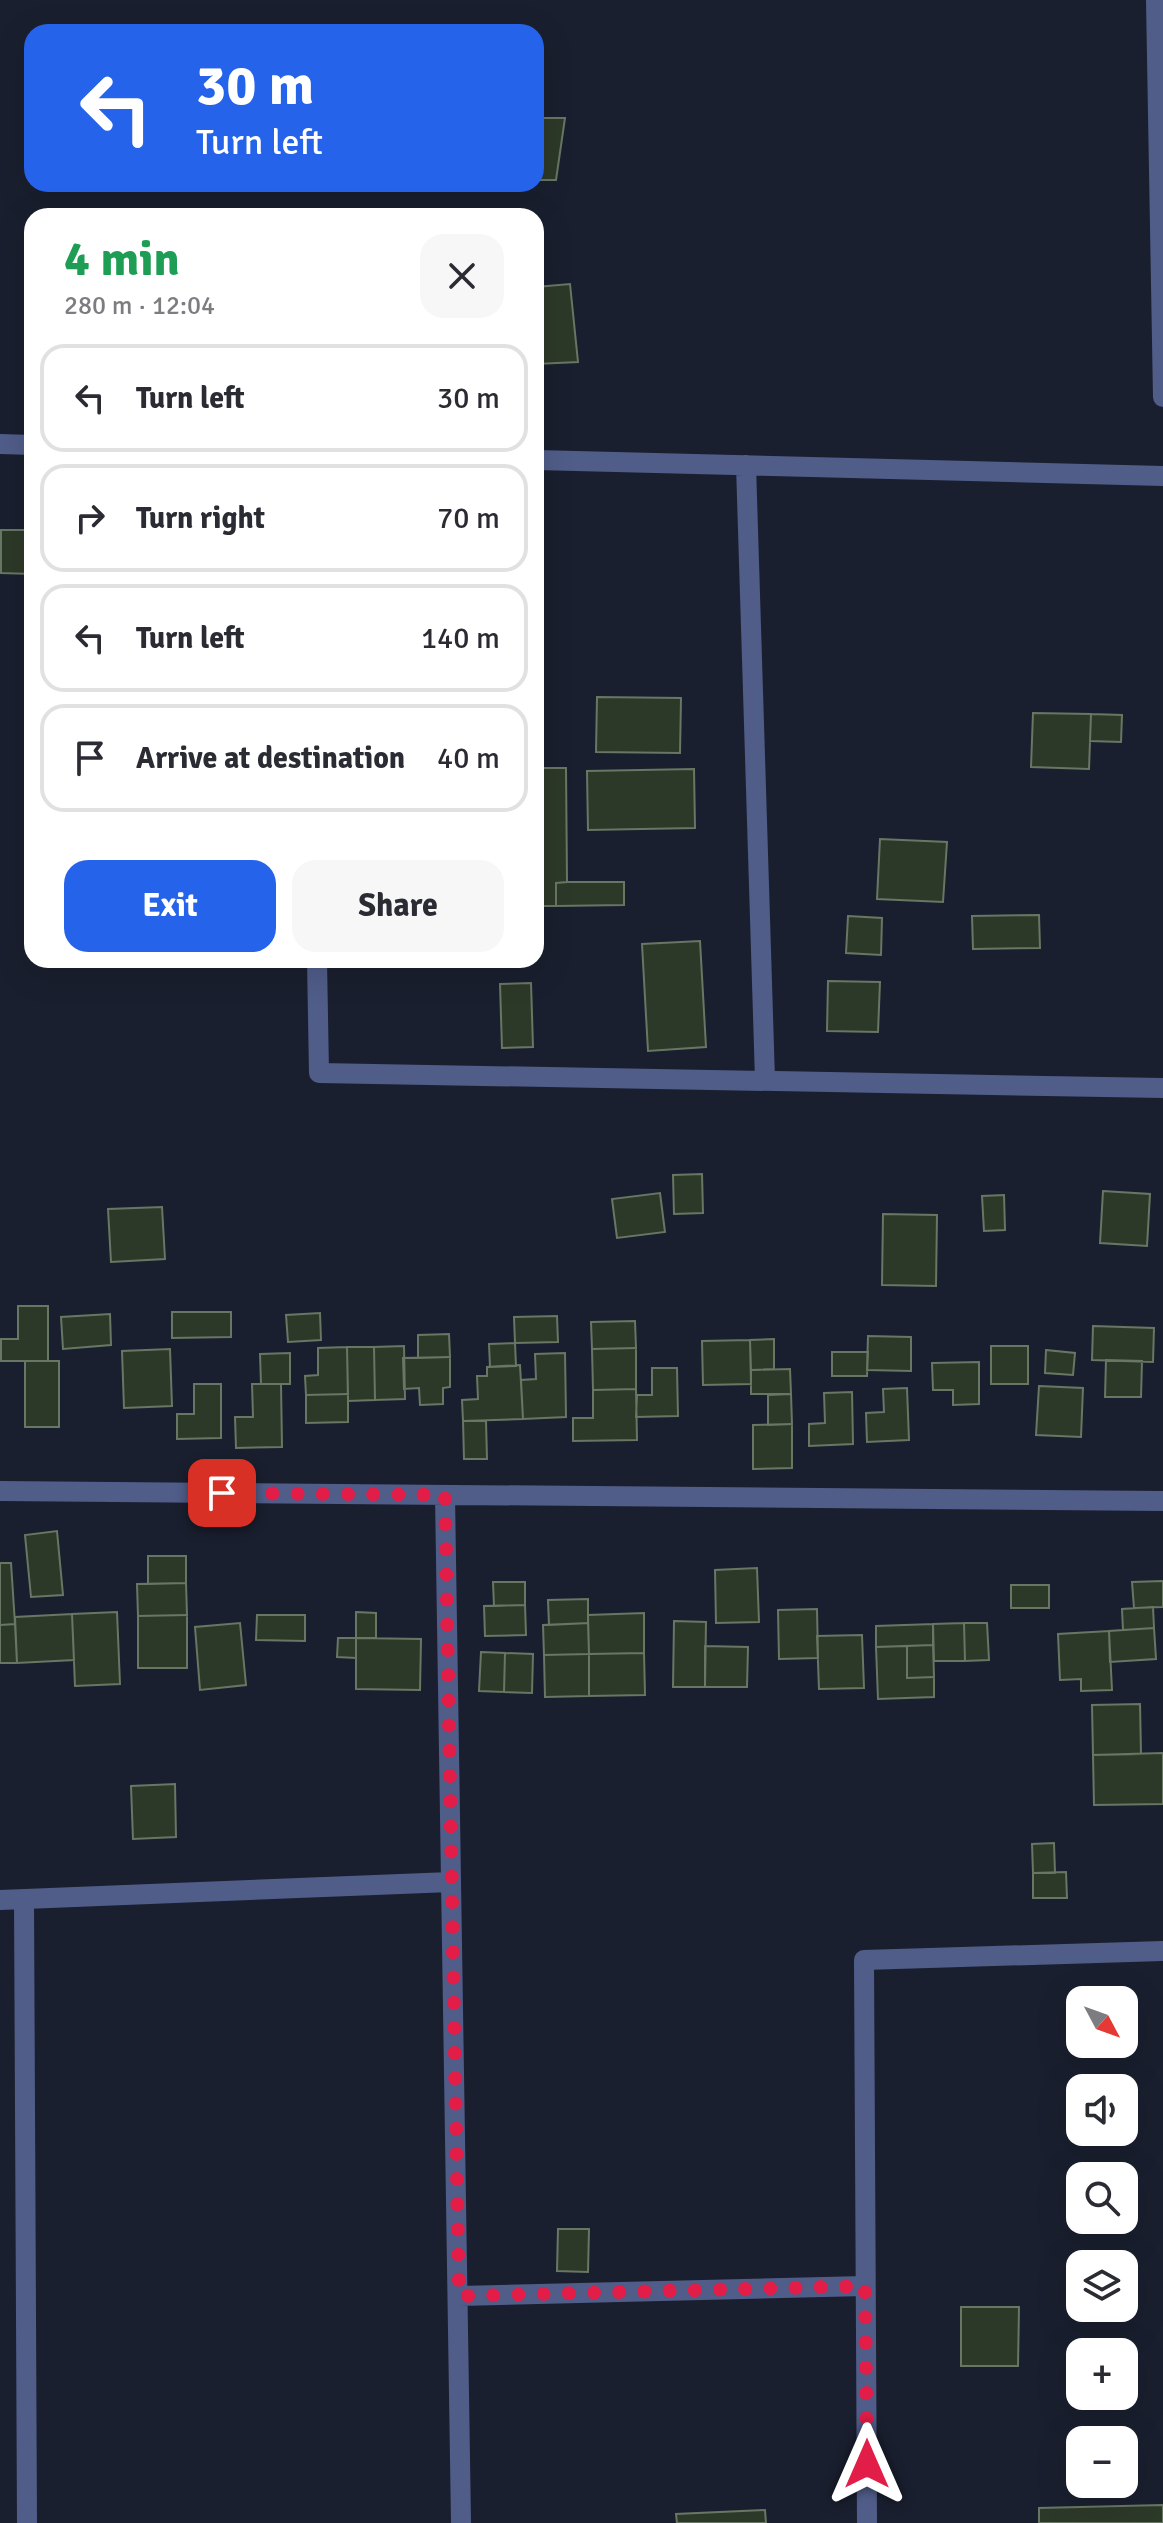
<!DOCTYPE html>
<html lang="en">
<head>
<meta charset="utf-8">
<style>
	:root { --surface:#fff; --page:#f7f7f7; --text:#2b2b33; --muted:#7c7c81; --line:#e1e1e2; --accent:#2563eb }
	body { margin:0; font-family:Signika,sans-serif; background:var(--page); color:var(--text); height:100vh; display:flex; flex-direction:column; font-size:30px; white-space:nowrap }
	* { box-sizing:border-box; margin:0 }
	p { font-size:26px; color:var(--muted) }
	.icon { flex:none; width:44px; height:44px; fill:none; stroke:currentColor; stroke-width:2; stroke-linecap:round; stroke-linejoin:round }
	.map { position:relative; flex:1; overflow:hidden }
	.panel { position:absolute; left:24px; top:208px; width:520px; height:760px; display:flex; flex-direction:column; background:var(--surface); border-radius:24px; box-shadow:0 8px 32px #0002 }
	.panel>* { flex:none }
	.top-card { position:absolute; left:24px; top:24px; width:520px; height:168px; border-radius:24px; box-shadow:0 8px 32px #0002; background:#2563eb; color:#fff; overflow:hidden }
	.needle { width:52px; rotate:131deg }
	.buttons { position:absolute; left:1066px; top:1986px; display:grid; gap:16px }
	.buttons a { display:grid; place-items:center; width:72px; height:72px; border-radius:16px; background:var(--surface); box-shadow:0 8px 32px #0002; font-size:40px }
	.pin { position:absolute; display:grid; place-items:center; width:68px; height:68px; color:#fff; margin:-34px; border-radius:16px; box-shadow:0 4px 12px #0006 }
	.me { position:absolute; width:88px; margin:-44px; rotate:0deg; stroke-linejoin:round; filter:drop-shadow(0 0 6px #0008) }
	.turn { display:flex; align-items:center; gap:28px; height:168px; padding:0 40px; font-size:36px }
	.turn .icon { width:104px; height:104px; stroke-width:2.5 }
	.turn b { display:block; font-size:56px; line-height:68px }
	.round { display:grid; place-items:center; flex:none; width:84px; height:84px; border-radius:24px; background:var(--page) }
	.headline { display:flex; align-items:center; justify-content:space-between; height:136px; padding:0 40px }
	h1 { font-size:48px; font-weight:800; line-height:60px; color:#1e9e55 }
	.button { display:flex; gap:16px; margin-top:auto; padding:16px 40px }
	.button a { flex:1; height:92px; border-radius:24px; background:var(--accent); color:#fff; font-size:32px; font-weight:800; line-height:92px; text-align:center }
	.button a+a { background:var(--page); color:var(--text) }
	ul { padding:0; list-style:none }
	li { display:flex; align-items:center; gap:24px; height:108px; margin:0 16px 12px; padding:0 24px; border:4px solid var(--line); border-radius:24px }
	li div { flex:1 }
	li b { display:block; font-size:30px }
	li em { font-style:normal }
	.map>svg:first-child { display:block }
	.building { fill:#2d3928; stroke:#687664; stroke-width:2 }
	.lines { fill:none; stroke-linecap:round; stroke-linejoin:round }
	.street { stroke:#505d89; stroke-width:20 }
	.route { stroke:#e11d48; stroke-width:14; stroke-dasharray:0 25.2 }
</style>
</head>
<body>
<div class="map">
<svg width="1163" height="2523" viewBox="0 0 1163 2523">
	<rect width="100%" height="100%" fill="#1a1f2f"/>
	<path class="building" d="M536 118H565L556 180H536Z
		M570 284 578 362 536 364V287Z
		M1 530H32V574L1 573Z
		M597 697 681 698 680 753 596 752Z
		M1033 713 1091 714 1089 769 1031 767Z
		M1091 714 1122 715 1121 742 1090 741Z
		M536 768H566L567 882 556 883V906H536Z
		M694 769 695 828 588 830 587 771Z
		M880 839 947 842 943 902 877 899Z
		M567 882H624V905L556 906V883Z
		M1039 915 1040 948 973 949 972 916Z
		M848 916 882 918 881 955 846 953Z
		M700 941 706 1047 648 1051 642 944Z
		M828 981 880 982 878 1032 827 1031Z
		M531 983 533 1047 502 1048 500 984Z
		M702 1174 703 1213 674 1214 673 1175Z
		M1103 1191 1150 1194 1147 1246 1100 1243Z
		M660 1193 665 1232 617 1238 612 1199Z
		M1004 1195 1005 1230 984 1231 982 1196Z
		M162 1207 165 1259 111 1262 108 1209Z
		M883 1214 937 1215 936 1286 882 1285Z
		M18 1306H48V1361H1V1339H18Z
		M172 1312H231V1337L172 1338Z
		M320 1313 321 1340 288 1342 286 1315Z
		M110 1314 111 1345 63 1349 61 1317Z
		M557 1316 558 1342 515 1343 514 1317Z
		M635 1321 636 1348 592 1349 591 1322Z
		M1093 1326 1154 1328 1153 1362 1092 1360Z
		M449 1334 450 1357 418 1358V1335Z
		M868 1336 911 1337V1371L867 1370Z
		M774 1339V1369L751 1370 750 1340Z
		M750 1340 751 1384 703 1385 702 1341Z
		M515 1343 516 1366 490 1367 489 1344Z
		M404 1346 405 1399 375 1400 374 1347Z
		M991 1346H1028V1384H991Z
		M347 1347 348 1394 306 1395 305 1376 318 1375V1348Z
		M347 1347H374L375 1400 348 1401Z
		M636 1348V1389L593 1390 592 1349Z
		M170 1349 172 1406 124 1408 122 1351Z
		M1046 1350 1075 1353 1073 1375 1045 1373Z
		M832 1352H868L867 1376H832Z
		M290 1353V1384H261L260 1354Z
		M565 1353 566 1417 523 1419 521 1380 536 1379 535 1354Z
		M450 1357V1387L443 1388V1404L420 1405 419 1388 404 1389 403 1358Z
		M1106 1360 1142 1361 1141 1397H1105Z
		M25 1361H59V1427H25Z
		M979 1362V1404L953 1405V1390H933L932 1363Z
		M520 1365 523 1419 463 1421 462 1400 478 1399 477 1376H487V1367Z
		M652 1368H677L678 1416 636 1417 637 1395H652Z
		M790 1369 791 1394H751V1370Z
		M194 1384H221V1438L177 1439V1414H194Z
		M252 1384H281L282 1447 236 1448 235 1417H253Z
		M1039 1386 1083 1388 1081 1437 1036 1435Z
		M907 1388 909 1440 867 1442 866 1413 884 1412 883 1389Z
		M636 1389 637 1440 573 1441V1418H593V1390Z
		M852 1392 853 1444 809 1446V1424L825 1423 824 1393Z
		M348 1394V1422L306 1423V1395Z
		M791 1394 792 1424 768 1425V1395Z
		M463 1421H486L487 1459H464Z
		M792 1424V1468L753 1469V1425Z
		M57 1531 63 1595 31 1597 25 1535Z
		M148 1556H186V1583L148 1584Z
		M0 1563H11L15 1624 0 1625Z
		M757 1568 759 1622 716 1623 715 1570Z
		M1163 1581V1607L1134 1608 1132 1582Z
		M493 1582H525V1605L494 1606Z
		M186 1583 187 1615 138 1616 137 1584Z
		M1011 1585H1049V1608H1011Z
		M588 1599V1623L549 1625 548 1600Z
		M525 1605 526 1635 485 1636 484 1606Z
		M1153 1607 1154 1628 1123 1630 1122 1609Z
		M817 1609 818 1658 779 1659 778 1610Z
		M117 1612 120 1684 75 1686 72 1614Z
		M356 1612 376 1613V1638H356Z
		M644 1613V1653L589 1654 588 1615Z
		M72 1614 74 1660 17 1663 15 1617Z
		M187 1615V1668H138V1616Z
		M257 1615H305V1641L256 1640Z
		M674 1621 706 1622 705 1687H673Z
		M240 1623 246 1685 200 1690 195 1627Z
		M588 1623 589 1654 544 1655 543 1625Z
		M964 1623 965 1661H934L933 1624Z
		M964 1623H987L989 1660 965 1661Z
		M15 1624 17 1663H0V1625Z
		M933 1624V1645L876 1647V1626Z
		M1154 1628 1156 1659 1110 1662 1109 1631Z
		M1109 1631 1112 1690 1081 1691V1679L1060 1680 1058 1634Z
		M862 1635 864 1688 819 1689 817 1636Z
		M338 1638H356V1658L337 1657Z
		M356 1638 421 1639 420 1690 356 1689Z
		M933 1645 934 1677 907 1678V1646Z
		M705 1646 748 1647 747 1687H705Z
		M907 1646V1678L934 1677V1697L878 1699 876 1647Z
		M481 1652 505 1653 504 1692 479 1691Z
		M505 1653 533 1654 532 1693 504 1692Z
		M644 1653 645 1695 589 1696V1654Z
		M589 1654V1696L545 1697 544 1655Z
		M1140 1704 1141 1754 1093 1755 1092 1705Z
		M1163 1753V1804L1094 1805 1093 1755Z
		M175 1784 176 1837 133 1839 131 1786Z
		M1054 1843 1055 1873H1033L1032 1844Z
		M1066 1872 1067 1898H1033V1873Z
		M558 2229H589L588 2272 557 2271Z
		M961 2307H1019L1018 2366H961Z
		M1163 2505V2523H1039V2508Z
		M765 2510 766 2523H677L676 2514Z"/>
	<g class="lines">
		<path class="street" d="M1156 0 1163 397
			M0 444 32 445
			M536 460 1163 476
			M746 465 765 1080
			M317 960 319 1073 1163 1088
			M0 1491 1163 1501
			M445 1495 461 2523
			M24 1899 27 2523
			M0 1900 451 1882
			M459 2296 865 2286
			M867 2523 864 1960 1163 1951"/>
	</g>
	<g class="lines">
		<path class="route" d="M222 1493 445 1495 459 2296 865 2286 867 2464"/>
	</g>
</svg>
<div class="buttons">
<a><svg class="needle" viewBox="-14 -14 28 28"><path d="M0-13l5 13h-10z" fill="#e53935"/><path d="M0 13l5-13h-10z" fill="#7c7c81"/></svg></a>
<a><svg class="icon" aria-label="sound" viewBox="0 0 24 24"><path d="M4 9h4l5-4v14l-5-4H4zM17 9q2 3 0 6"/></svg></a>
<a><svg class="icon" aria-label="search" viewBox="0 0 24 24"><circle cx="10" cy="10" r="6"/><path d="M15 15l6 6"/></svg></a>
<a><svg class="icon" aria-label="layers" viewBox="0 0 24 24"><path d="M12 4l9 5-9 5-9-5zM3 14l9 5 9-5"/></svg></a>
<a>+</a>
<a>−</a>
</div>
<div class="pin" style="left:222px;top:1493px;background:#d93025"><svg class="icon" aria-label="arrive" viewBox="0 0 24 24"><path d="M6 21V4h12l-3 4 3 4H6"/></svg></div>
<svg class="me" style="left:867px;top:2464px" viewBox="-20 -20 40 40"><path d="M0-17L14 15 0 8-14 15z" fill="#e11d48" stroke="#fff" stroke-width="4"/></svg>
<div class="top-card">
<div class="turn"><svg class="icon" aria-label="left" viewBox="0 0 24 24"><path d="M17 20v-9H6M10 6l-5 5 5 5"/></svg><div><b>30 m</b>Turn left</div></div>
</div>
<section class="panel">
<div class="headline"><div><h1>4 min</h1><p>280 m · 12:04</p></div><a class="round"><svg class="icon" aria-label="close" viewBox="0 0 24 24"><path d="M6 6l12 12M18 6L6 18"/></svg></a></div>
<ul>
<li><svg class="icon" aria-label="left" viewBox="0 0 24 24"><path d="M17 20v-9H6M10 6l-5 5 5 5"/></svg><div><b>Turn left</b></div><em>30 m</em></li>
<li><svg class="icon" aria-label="right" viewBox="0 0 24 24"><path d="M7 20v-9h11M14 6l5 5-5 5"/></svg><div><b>Turn right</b></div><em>70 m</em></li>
<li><svg class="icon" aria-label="left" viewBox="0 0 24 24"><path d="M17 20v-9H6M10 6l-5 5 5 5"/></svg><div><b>Turn left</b></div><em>140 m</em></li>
<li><svg class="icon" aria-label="arrive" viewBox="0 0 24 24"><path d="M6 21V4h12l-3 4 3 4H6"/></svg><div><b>Arrive at destination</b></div><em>40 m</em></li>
</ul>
<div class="button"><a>Exit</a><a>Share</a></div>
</section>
</div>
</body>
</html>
